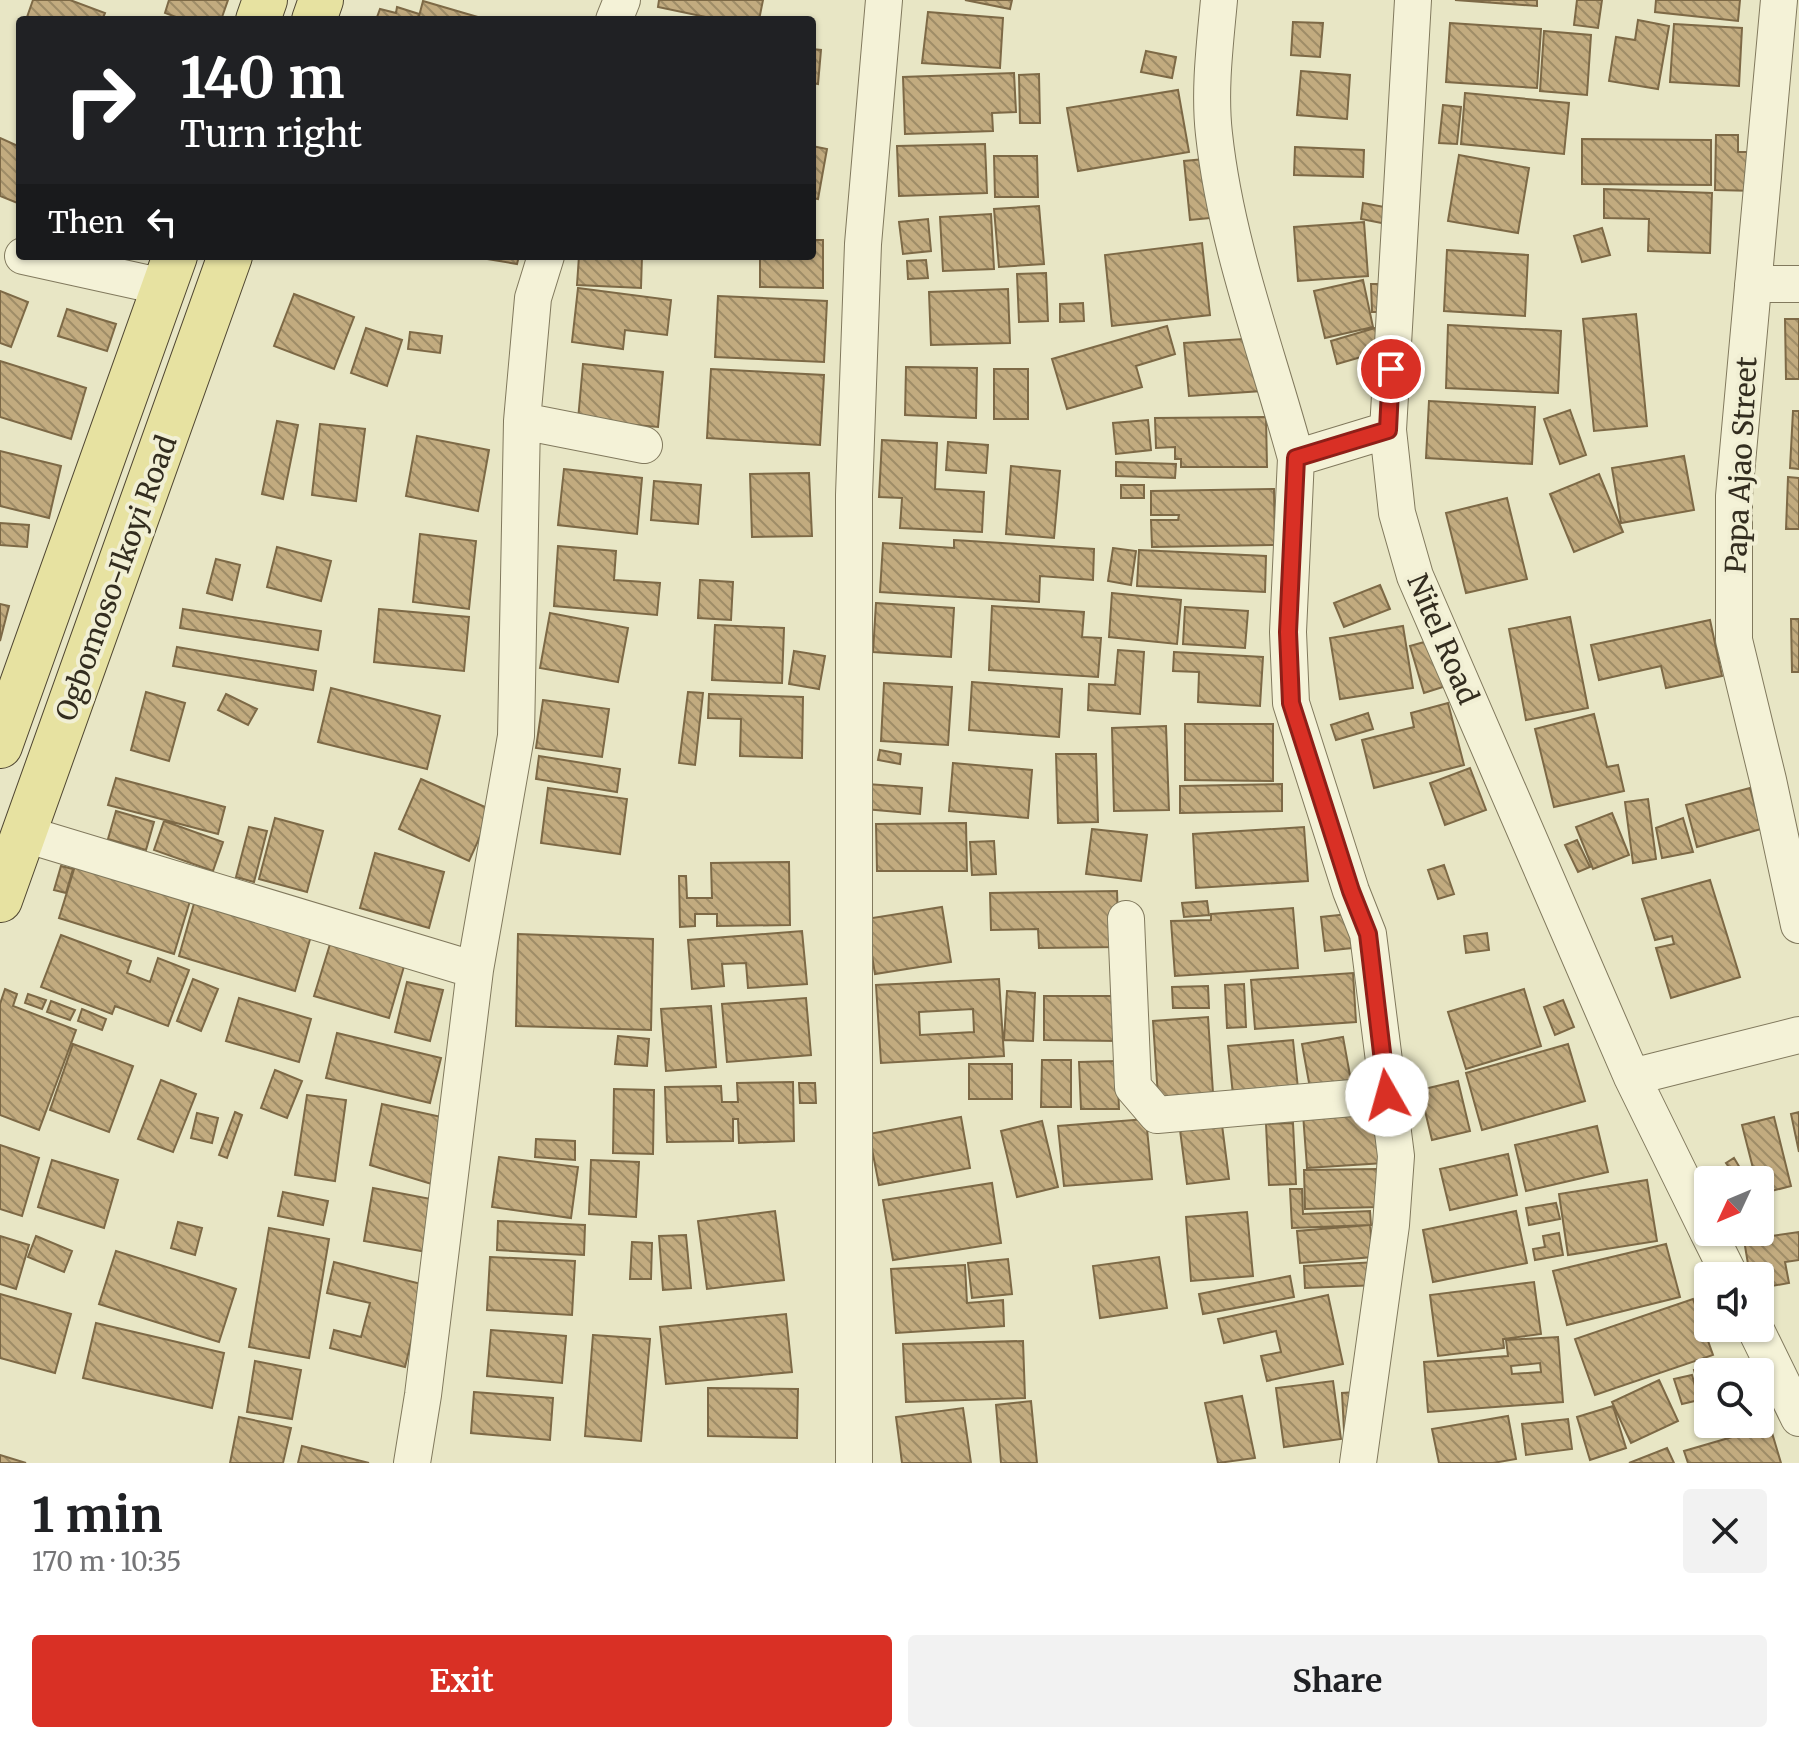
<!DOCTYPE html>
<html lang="en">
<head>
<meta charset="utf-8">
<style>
	:root { --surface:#fff; --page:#f2f2f2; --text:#202124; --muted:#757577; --accent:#d93025 }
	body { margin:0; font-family:Merriweather,serif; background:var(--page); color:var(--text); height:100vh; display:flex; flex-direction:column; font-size:30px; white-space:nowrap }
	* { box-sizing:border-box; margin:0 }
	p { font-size:26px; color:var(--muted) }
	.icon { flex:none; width:44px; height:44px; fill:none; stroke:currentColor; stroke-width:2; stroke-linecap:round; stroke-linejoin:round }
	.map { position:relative; height:1463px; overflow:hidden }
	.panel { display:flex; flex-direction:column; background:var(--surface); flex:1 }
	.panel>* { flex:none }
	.guide { position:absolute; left:16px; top:16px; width:800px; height:244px; border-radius:8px; box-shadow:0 2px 6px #0004; background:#202124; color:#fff; overflow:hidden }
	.needle { width:52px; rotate:226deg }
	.buttons { position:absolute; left:1694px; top:1166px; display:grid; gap:16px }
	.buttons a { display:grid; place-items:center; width:80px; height:80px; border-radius:8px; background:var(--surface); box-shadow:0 2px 6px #0004; font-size:40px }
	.pin { position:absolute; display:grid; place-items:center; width:68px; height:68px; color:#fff; margin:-34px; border:4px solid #fff; border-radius:50%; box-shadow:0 2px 8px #0007 }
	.me { position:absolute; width:88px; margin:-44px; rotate:353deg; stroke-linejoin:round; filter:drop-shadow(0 0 6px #0008) }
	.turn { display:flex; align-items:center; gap:28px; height:168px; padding:0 32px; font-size:36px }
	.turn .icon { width:104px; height:104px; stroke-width:2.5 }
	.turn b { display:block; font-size:56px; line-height:68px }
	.then { display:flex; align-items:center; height:76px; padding:0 32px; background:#0003; gap:16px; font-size:30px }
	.round { display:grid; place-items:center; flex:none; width:84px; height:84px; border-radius:8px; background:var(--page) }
	.head { display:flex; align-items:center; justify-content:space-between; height:136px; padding:0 32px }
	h1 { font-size:48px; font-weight:700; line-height:60px }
	.primary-button { display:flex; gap:16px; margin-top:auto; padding:16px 32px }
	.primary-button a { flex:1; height:92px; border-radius:8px; background:var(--accent); color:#fff; font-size:32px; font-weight:700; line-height:92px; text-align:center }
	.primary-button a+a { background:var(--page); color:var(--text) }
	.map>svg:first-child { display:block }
	.building { fill:url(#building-back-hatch); stroke:#7d6946; stroke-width:2; fill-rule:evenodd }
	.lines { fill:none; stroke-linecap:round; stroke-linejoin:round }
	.minor-casing { stroke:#81795d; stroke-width:38 }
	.primary-casing { stroke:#4f4631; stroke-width:46 }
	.minor { stroke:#f4f2d7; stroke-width:36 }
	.primary { stroke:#e7e2a1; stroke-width:44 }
	.route-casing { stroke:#8d1f18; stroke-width:20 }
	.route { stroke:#d93025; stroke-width:14 }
	.labels { text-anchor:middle; stroke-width:8; stroke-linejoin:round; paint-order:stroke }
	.street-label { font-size:28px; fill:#332d1f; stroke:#f1efd4 }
</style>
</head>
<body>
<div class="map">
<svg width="1799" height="1463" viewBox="0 0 1799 1463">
	<defs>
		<pattern id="building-back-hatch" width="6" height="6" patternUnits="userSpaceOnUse" patternTransform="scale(2)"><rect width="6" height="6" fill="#c2ab7f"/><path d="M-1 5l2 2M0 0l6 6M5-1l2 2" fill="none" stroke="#9e8c67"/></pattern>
	</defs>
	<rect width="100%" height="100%" fill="#e8e6c5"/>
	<path class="building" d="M33 0H70L105 13 102 20H26Z
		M169 0H228L221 20H184L165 13Z
		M659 0H763L759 20H720L658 7Z
		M965 0H1012L1010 9Z
		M1455 0H1537V6Z
		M1577 0H1602L1598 28 1574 25Z
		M1656 0H1740L1738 21 1655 12Z
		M423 1 488 20H418Z
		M397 7 419 14 417 20H376L380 9 396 13Z
		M928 12 1003 18 1000 68 922 63Z
		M1638 20 1669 26 1658 89 1609 81 1616 37 1635 40Z
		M1293 22 1323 23 1320 57 1291 55Z
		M1450 23 1541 29 1537 88 1446 82Z
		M1674 24 1742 28 1739 86 1670 82Z
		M1544 31 1591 35 1587 95 1540 91Z
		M812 49 821 50 818 84 812 83Z
		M1146 51 1176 57 1172 78 1141 72Z
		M1301 71 1350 75 1347 119 1297 115Z
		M1014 73 1016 112 992 113 993 131 905 134 903 77Z
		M1039 74 1040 123H1020L1019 75Z
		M1178 90 1189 152 1078 171 1067 108Z
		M1465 93 1569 103 1564 154 1461 144Z
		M1443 105 1461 107 1457 144 1439 143Z
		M1716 135H1738V152H1757V191L1715 190Z
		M0 138 20 147V204L0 196Z
		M1582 139 1711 140V185L1582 184Z
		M985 144 987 193 899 196 897 146Z
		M812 146 827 149 818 199 812 198Z
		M1295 147 1364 150 1363 177 1294 175Z
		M1459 155 1529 168 1518 233 1448 221Z
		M994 156H1037L1038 197H995Z
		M1215 158 1220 217 1190 220 1184 161Z
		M1604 189 1712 193 1710 253 1648 251 1649 219 1604 218Z
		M1363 203 1395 209 1392 225 1361 219Z
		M1039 206 1044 264 999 267 994 209Z
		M991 214 994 269 943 271 940 217Z
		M928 219 931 251 903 254 899 222Z
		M1364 222 1368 276 1298 281 1294 227Z
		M1602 228 1610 255 1582 262 1574 236Z
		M812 240H823V288L760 287V256H812Z
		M1202 243 1210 315 1112 326 1105 255Z
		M1447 250 1528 255 1525 316 1444 311Z
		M469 256H519L517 264Z
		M579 256H642L641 288 577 285Z
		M926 260 928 278 908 279 907 261Z
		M1046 273 1048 321 1019 322 1017 274Z
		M1363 280 1373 327 1325 338 1314 291Z
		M1371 284H1388L1389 312H1372Z
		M578 288 671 300 667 335 625 330 623 349 572 342Z
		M1008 289 1010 343 931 345 929 292Z
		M0 291 28 302 11 347 0 343Z
		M294 294 354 317 334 369 274 346Z
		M718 296 827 301 824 362 715 357Z
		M1083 303 1084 321 1060 322V304Z
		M67 309 116 324 107 351 58 336Z
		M1636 314 1647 426 1594 431 1583 319Z
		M1785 319H1799V379H1786Z
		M1448 325 1561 331 1558 393 1446 388Z
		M1167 326 1175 354 1136 366 1142 387 1067 409 1052 359Z
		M366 328 402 340 387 386 351 373Z
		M1375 328 1382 351 1337 364 1331 341Z
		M410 332 442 336 440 353 408 349Z
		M1258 338 1262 391 1189 396 1184 343Z
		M0 361 86 388 71 439 0 417Z
		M583 364 663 372 658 427 578 420Z
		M906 367 977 368 976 418 905 415Z
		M711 369 824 375 820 445 707 438Z
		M994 369H1028V419H994Z
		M1429 401 1535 407 1532 464 1426 458Z
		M1570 410 1586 455 1560 464 1544 419Z
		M1793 411H1799V469L1790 468Z
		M1266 417 1267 467H1181V459H1175V447L1156 448 1155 418Z
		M1148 420 1151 450 1116 454 1113 423Z
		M277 421 298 425 283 499 262 494Z
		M320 424 365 429 356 501 312 495Z
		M417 436 489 450 478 511 406 496Z
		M882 440 937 443 935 489 984 492 982 532 900 528 902 498 879 497Z
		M948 442 988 445 986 473 946 470Z
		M0 451 61 466 49 518 0 506Z
		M1684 456 1694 510 1621 523 1612 468Z
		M1116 462 1176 464 1175 478 1116 476Z
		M1011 466 1060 471 1054 538 1006 534Z
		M564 469 642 478 637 534 558 525Z
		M809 473 812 536 752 537 750 474Z
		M1599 474 1623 532 1574 552 1550 494Z
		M1788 477 1799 478V529H1786Z
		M654 481 701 485 698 524 651 520Z
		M1121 485H1144V498H1121Z
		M1274 489 1275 545 1152 547 1151 520H1178L1179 515H1151V491Z
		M1507 498 1527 579 1466 593 1446 513Z
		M0 523 29 525 27 547 0 545Z
		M420 534 476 541 469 609 413 602Z
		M954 540 1094 549 1093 580 1040 576 1039 602 880 592 883 543 954 548Z
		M558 546 616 551 614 580 660 583 657 615 554 606Z
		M277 547 331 561 321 601 267 587Z
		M1113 548 1136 551 1131 585 1108 581Z
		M1139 550 1266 556 1265 592 1137 586Z
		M216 559 240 565 232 600 207 593Z
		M700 580 733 582 731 620 698 618Z
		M1380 585 1390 609 1344 627 1334 603Z
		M1112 593 1181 600 1177 644 1109 637Z
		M876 603 954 608 951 657 873 652Z
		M0 604 9 606 0 641Z
		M992 606 1084 612 1082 637 1101 638 1098 677 989 670Z
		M1185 607 1248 611 1245 648 1183 644Z
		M183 609 321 631 318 650 180 628Z
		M379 609 469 617 464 671 374 662Z
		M550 613 628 628 618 682 540 668Z
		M1570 617 1588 708 1526 720 1509 629Z
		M1791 619H1799V672H1792Z
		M1710 620 1722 676 1666 688 1661 666 1599 680 1591 645Z
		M715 625 784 628 782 683 712 680Z
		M1403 626 1413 688 1340 699 1330 638Z
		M1435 639 1449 685 1424 693 1410 646Z
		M177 647 316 671 313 690 173 666Z
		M1118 650 1144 652 1140 714 1088 710 1089 684 1115 685Z
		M794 651 825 656 819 689 789 684Z
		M1174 652 1263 657 1260 706 1198 702 1199 672 1173 671Z
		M972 682 1062 689 1059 737 969 730Z
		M884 683 952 687 948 745 881 741Z
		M331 688 440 716 427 769 318 742Z
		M146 692 185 703 169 761 131 750Z
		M688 692 703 693 695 765 679 763Z
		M226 694 257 709 248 725 218 710Z
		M709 694 803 697 802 758 740 756 741 719 708 718Z
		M543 700 609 709 602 757 536 748Z
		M1448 703 1464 765 1374 788 1362 740 1414 727 1411 713Z
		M1368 713 1373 729 1336 740 1331 725Z
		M1594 714 1607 767 1618 765 1624 791 1554 807 1535 729Z
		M1185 724H1273V781L1185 780Z
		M1166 726 1169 810 1114 811 1112 728Z
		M880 750 901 754 900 764 878 760Z
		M1056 754H1096L1098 822 1058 823Z
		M539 756 620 769 617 792 536 779Z
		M953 763 1032 770 1028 818 949 811Z
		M1470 768 1486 810 1445 825 1430 783Z
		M116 778 225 807 218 834 108 805Z
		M421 779 492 810 469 861 399 829Z
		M867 784 922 788 920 814 865 809Z
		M1282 784V811L1180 813V786Z
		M548 788 627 799 620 854 541 843Z
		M1750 788 1761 829 1697 847 1686 805Z
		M1648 799 1656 859 1633 863 1625 802Z
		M116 811 154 822 146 850 108 839Z
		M1612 813 1629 855 1593 869 1576 827Z
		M275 818 323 831 307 892 259 879Z
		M1683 818 1693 852 1662 858 1656 828Z
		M164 821 223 842 213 871 154 850Z
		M966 823 967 871H877L876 824Z
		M249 827 267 831 254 882 236 877Z
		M1304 827 1308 881 1196 888 1193 834Z
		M1092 829 1147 835 1141 881 1086 874Z
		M1577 840 1590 867 1578 872 1565 845Z
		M994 841 996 874 972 875 970 842Z
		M375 853 444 872 429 928 360 908Z
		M789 862 790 925 717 926V914H695V926L680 927 679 876H686L687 898H712L711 863Z
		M1444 865 1454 894 1438 899 1428 870Z
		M61 866 73 869 66 893 54 890Z
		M75 866 190 901 174 954 59 918Z
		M1710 880 1740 977 1671 998 1656 948 1674 944 1672 936 1655 940 1642 899Z
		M1117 891 1119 947 1039 948 1038 929 991 930 990 893Z
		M195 900 311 936 295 991 179 956Z
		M1207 901 1209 915 1184 917 1182 903Z
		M942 907 951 962 875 974 866 919Z
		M1293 908 1298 968 1175 976 1171 921 1211 920V914Z
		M1348 914 1352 948 1325 951 1321 917Z
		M802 931 807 984 748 988 746 963 722 964 724 986 692 989 688 940Z
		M1487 933 1489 950 1466 953 1464 936Z
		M518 934 653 939 651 1030 516 1026Z
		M61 935 131 961 127 973 150 982 158 958 189 970 168 1026 115 1006 112 1014 41 987Z
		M331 941 405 963 389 1018 314 996Z
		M1353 973 1356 1022 1255 1029 1251 980Z
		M193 979 218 989 201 1031 177 1021Z
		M999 979 1004 1056 881 1063 876 985ZM973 1009 974 1032 920 1035 919 1012Z
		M407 982 443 990 430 1041 395 1032Z
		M1244 984 1246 1027 1227 1028 1225 985Z
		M1208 986 1209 1008H1173L1172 987Z
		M5 989 17 994 13 1006 76 1030 39 1130 0 1115V1004Z
		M1524 989 1541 1046 1466 1069 1448 1012Z
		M1007 991 1035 993 1033 1041 1004 1040Z
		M28 994 46 1000 42 1009 25 1003Z
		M1044 996H1118V1041L1044 1040Z
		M239 998 311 1019 299 1062 226 1041Z
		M806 998 811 1055 727 1062 722 1004Z
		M1563 1000 1574 1027 1555 1035 1544 1007Z
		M51 1001 75 1010 70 1020 47 1012Z
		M711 1006 716 1067 666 1071 661 1009Z
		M82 1009 106 1019 102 1030 78 1021Z
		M1208 1017 1213 1093 1158 1097 1153 1021Z
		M337 1033 441 1058 430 1103 326 1078Z
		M618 1036 649 1039 647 1066 615 1064Z
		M1343 1037 1351 1081 1310 1088 1302 1044Z
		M1293 1040 1299 1098 1234 1105 1228 1046Z
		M73 1044 133 1066 109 1132 50 1110Z
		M1568 1044 1585 1101 1482 1130 1466 1073Z
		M1042 1060H1071V1107H1041Z
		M1117 1061 1119 1109H1081L1079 1062Z
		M969 1064H1012V1099H969Z
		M275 1070 302 1081 287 1118 261 1108Z
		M161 1080 196 1094 173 1152 138 1139Z
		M1458 1081 1470 1131 1432 1140 1420 1090Z
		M793 1082 794 1141 739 1143 738 1119H733V1141L667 1142 665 1087 721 1086 722 1102H738L737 1083Z
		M799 1083H815L816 1103H800Z
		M614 1089 654 1090 653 1154 613 1153Z
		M307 1095 346 1100 335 1181 295 1175Z
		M382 1104 455 1120 438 1186 370 1165Z
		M1380 1109 1384 1163 1307 1168 1303 1114Z
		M235 1112 242 1115 227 1158 219 1155Z
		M1799 1112V1152L1791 1114Z
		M197 1113 218 1118 212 1143 191 1138Z
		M961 1117 970 1168 879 1185 869 1134Z
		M1774 1117 1791 1186 1760 1194V1180H1756L1742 1125Z
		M1146 1119 1152 1179 1064 1186 1058 1126Z
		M1042 1121 1058 1187 1017 1197 1001 1131Z
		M1293 1123 1296 1184 1269 1185 1266 1124Z
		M1222 1125 1229 1179 1187 1184 1180 1130Z
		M1597 1126 1608 1172 1526 1191 1515 1145Z
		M536 1139 575 1141V1160L535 1157Z
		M0 1145 39 1158 22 1216 0 1209Z
		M1508 1154 1517 1195 1450 1210 1440 1169Z
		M499 1157 578 1167 571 1218 492 1207Z
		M1734 1158 1740 1168 1733 1173 1726 1163Z
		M52 1160 118 1180 104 1228 38 1207Z
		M591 1160 639 1162 636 1217 589 1214Z
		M1377 1169 1378 1207 1305 1209 1304 1170Z
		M1647 1180 1657 1241 1568 1255 1559 1194Z
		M992 1183 1001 1243 893 1260 883 1200Z
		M373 1188 436 1200 427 1252 364 1241Z
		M1290 1189H1302L1303 1214 1370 1211 1371 1225 1292 1228Z
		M283 1192 328 1201 323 1225 278 1216Z
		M1556 1203 1560 1219 1529 1225 1526 1208Z
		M775 1211 784 1280 707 1289 698 1221Z
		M1516 1211 1527 1263 1433 1282 1423 1230Z
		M1247 1212 1253 1276 1191 1281 1186 1217Z
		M498 1221 585 1225 584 1255 497 1250Z
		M178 1222 202 1228 195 1255 171 1248Z
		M1370 1225 1373 1257 1300 1263 1297 1231Z
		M269 1228 329 1239 309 1358 249 1347Z
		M1799 1232V1260L1785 1262 1789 1283 1760 1288V1276H1750L1744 1240Z
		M1559 1233 1563 1255 1535 1260 1533 1249 1545 1247 1543 1236Z
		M686 1235 691 1288 663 1290 659 1236Z
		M0 1236 29 1245 16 1289 0 1284Z
		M36 1236 72 1251 64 1272 28 1257Z
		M632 1242 652 1243 651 1279H630Z
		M1666 1244 1680 1297 1567 1325 1553 1271Z
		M116 1251 236 1289 219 1342 99 1304Z
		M490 1257 575 1261 572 1315 487 1310Z
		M1159 1257 1167 1308 1100 1318 1093 1266Z
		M1008 1259 1012 1294 972 1298 968 1263Z
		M334 1262 425 1285 405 1367 330 1348 334 1330 361 1337 370 1303 327 1293Z
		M1377 1262 1378 1285 1305 1288 1304 1266Z
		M965 1265 967 1303 1003 1300 1004 1326 896 1333 891 1269Z
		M1290 1276 1294 1297 1203 1314 1199 1294Z
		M1534 1282 1541 1334 1503 1339 1504 1348 1438 1356 1430 1295Z
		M0 1294 71 1314 55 1373 0 1358Z
		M1328 1295 1343 1364 1267 1381 1261 1356 1281 1352 1276 1331 1224 1343 1218 1319Z
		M1693 1299 1713 1355 1595 1395 1575 1339Z
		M786 1314 792 1372 666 1384 660 1327Z
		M96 1323 224 1353 212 1408 83 1378Z
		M491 1330 566 1336 562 1383 487 1376Z
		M593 1335 650 1339 641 1441 585 1436Z
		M1558 1337 1563 1402 1428 1412 1424 1362 1508 1356 1506 1340ZM1540 1363 1541 1372 1512 1374 1511 1366Z
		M1023 1341 1025 1398 906 1402 903 1344Z
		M255 1361 301 1370 292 1419 247 1412Z
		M1719 1363 1722 1372H1708L1707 1414 1694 1370Z
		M1692 1375 1699 1400 1682 1404 1674 1379Z
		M1659 1380 1678 1421 1631 1443 1612 1402Z
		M1333 1381 1341 1439 1284 1447 1276 1388Z
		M708 1388 798 1389 797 1438 708 1436Z
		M474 1392 553 1398 550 1440 471 1433Z
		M1356 1392 1345 1449 1342 1393Z
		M1242 1396 1255 1458 1218 1463 1205 1403Z
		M1031 1401 1037 1463H1001L996 1405Z
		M1613 1406 1626 1448 1590 1460 1577 1417Z
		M963 1408 971 1463H902L896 1417Z
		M1508 1416 1516 1459 1493 1463H1439L1432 1429Z
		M239 1417 291 1428 283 1463H230Z
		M1568 1419 1572 1449 1526 1455 1522 1424Z
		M1770 1426 1781 1463H1688L1684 1451Z
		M302 1446 369 1463H298Z
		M1667 1448 1674 1463H1629Z
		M0 1455 26 1463H0Z"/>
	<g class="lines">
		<g class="minor-casing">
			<path id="minor" d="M1219 0C1215 44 1209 90 1214 134 1226 245 1267 351 1296 458L1388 430
				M1413 0 1388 430 1397 513 1415 576 1632 1077 1708 1232
				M1779 0 1734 496V640L1768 780 1799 925
				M614 20 622 0
				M23 256 164 287
				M1753 284H1799
				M522 421 644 445
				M1296 458 1288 632 1291 703 1351 891 1368 934 1396 1156 1391 1225 1358 1463
				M25 834 475 970
				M1126 919 1133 1087 1157 1115 1387 1095
				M1632 1077 1799 1035
				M1708 1232 1730 1276
				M1755 1328 1799 1418
				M412 1463 423 1395 475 970 516 736 522 421 533 298 546 256
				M854 1463V495L863 244 884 0"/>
		</g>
		<g class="primary-casing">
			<path id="primary" d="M258 20 265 0
				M314 20 321 0
				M0 746 175 256
				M0 900 230 256"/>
		</g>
		<use href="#minor" class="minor"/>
		<use href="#primary" class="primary"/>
	</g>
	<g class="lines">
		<g class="route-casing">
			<path id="route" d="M1387 1095 1368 934 1351 891 1291 703 1288 632 1296 458 1388 430 1391 369"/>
		</g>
		<use href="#route" class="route"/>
	</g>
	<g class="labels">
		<g class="street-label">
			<text transform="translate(1741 465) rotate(-87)" y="10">Papa Ajao Street</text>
			<text transform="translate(116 578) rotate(-70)" y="10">Ogbomoso-Ikoyi Road</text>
			<text transform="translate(1443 639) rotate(67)" y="10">Nitel Road</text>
		</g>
	</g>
</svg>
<div class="buttons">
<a><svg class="needle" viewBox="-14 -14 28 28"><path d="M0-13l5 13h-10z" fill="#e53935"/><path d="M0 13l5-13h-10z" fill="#757577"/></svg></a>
<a><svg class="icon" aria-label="sound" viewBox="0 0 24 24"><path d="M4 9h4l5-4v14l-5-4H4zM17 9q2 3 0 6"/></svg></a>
<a><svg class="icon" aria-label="search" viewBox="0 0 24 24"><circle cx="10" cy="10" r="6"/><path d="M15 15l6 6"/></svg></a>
</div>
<div class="pin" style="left:1391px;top:369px;background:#d93025"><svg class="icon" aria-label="arrive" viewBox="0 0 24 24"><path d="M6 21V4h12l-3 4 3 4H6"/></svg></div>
<svg class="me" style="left:1387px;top:1095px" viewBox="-20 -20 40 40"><circle r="19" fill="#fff"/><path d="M0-13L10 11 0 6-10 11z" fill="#d93025"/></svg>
<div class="guide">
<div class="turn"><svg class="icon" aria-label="right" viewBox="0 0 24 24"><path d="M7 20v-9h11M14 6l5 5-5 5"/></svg><div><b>140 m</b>Turn right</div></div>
<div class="then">Then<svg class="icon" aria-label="left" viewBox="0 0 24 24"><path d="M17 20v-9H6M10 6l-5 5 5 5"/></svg></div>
</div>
</div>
<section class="panel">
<div class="head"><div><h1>1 min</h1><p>170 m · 10:35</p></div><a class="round"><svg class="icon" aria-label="close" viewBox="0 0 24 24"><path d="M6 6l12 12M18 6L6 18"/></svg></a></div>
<div class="primary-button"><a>Exit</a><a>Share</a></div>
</section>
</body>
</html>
